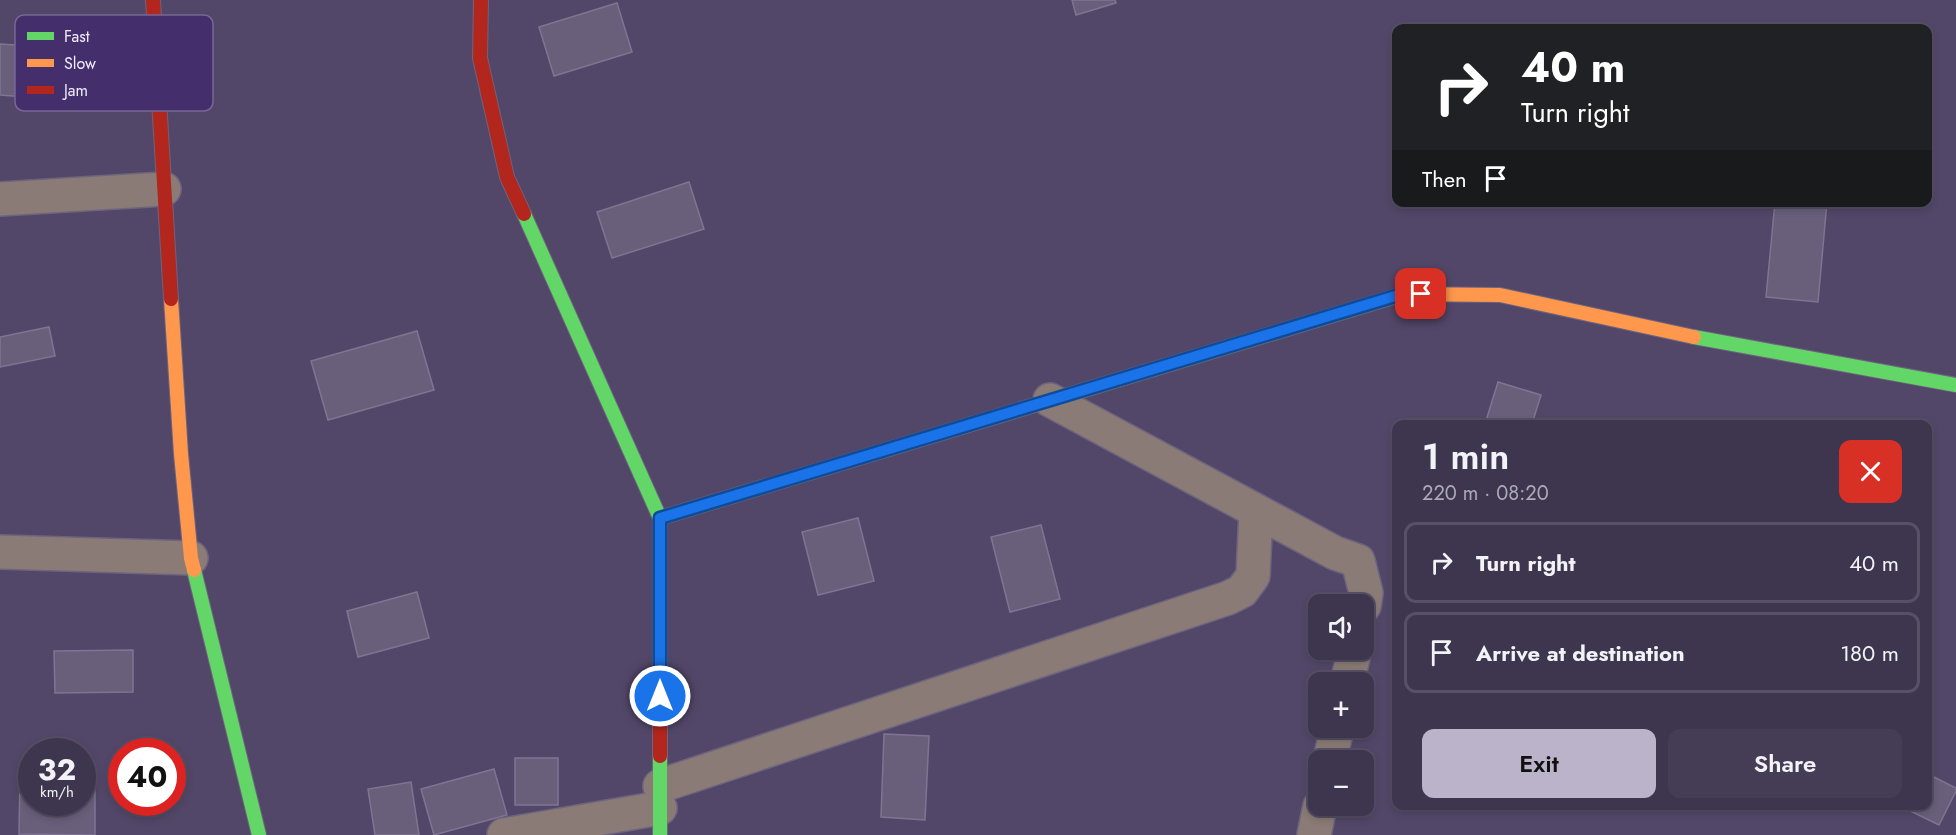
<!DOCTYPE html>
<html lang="en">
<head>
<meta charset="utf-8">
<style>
	:root { --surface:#3e354f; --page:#453d56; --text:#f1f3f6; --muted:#adabb7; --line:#575066; --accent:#bab3c9 }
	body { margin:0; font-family:Jost,sans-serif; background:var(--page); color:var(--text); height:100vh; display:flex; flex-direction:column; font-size:22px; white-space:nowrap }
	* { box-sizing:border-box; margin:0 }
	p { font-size:20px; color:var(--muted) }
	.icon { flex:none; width:33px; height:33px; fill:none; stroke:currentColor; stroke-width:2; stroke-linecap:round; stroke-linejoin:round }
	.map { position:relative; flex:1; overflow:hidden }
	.sheet { position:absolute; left:1392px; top:420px; width:540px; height:390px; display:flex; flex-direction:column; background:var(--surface); border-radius:12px; box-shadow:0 3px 9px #0003,0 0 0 2px var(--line) }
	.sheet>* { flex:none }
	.top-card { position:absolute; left:1392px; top:24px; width:540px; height:183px; border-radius:12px; box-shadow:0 3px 9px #0003,0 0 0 2px var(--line); background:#202124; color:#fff; overflow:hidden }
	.tools { position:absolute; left:1308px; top:594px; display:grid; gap:12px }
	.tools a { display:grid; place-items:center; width:66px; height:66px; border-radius:12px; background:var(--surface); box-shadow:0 3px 9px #0003,0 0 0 2px var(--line); font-size:30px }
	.speed { position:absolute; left:18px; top:738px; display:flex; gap:12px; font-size:30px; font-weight:700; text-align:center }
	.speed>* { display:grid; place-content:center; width:78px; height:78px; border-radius:50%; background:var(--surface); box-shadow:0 3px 9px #0003,0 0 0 2px var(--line); line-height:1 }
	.speed small { font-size:15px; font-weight:400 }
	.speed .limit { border:9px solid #d22; background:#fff; color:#111 }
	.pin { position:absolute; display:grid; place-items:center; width:51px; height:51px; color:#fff; margin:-26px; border-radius:12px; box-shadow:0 3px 9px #0006 }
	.me { position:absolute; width:66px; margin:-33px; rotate:0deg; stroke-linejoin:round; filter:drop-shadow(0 0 4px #0008) }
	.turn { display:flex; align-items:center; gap:21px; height:126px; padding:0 30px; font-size:27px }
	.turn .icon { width:78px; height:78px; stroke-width:2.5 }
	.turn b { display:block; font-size:42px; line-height:51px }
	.then { display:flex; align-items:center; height:57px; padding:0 30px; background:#0003; gap:12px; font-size:22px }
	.round { display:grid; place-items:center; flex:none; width:63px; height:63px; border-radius:12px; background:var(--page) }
	.head { display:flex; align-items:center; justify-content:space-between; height:102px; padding:0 30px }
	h1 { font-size:36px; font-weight:600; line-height:45px }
	.action { display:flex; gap:12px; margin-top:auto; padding:12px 30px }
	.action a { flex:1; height:69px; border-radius:12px; background:var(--accent); color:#111; font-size:24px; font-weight:600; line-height:69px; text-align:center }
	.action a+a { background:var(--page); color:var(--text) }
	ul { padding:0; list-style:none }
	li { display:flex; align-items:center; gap:18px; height:81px; margin:0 12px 9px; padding:0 18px; border:3px solid var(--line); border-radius:12px }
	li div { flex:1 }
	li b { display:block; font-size:22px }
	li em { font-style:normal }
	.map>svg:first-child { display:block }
	.building { fill:#695f7b; stroke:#7f7592; stroke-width:1.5 }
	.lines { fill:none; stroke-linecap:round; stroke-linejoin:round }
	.street-casing { stroke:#6d647e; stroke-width:36 }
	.fast-casing { stroke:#6d647e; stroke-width:16 }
	.slow-casing { stroke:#6d647e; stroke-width:16 }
	.jam-casing { stroke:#6d647e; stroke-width:16 }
	.street { stroke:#8a7b76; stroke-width:33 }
	.fast { stroke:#63d668; stroke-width:14 }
	.slow { stroke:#ff974d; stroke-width:14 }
	.jam { stroke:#b3261e; stroke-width:14 }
	.route-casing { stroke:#114b97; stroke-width:15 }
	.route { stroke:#1a73e8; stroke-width:10 }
	.key { fill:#442e6b; stroke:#786796; stroke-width:1.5 }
	.key-label { font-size:16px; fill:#f1edfc }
</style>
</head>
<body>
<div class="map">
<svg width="1956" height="835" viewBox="0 0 1956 835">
	<rect width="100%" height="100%" fill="#534769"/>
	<path class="building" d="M1072 0H1115L1116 3 1076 15Z
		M617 3 632 52 554 76 539 27Z
		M0 44 29 46 25 97 0 95Z
		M689 182 704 229 612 258 597 212Z
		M1775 202H1827L1818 302 1766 297Z
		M49 327 55 356 0 367V337Z
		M417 331 434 390 328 420 311 361Z
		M1498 382 1541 395 1532 424H1485Z
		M858 518 874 581 818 595 802 532Z
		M1041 525 1060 599 1010 612 991 537Z
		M417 592 429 638 358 657 347 611Z
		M133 650V692L55 693 54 651Z
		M884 734 929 736 925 820 881 817Z
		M515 758H558V805H515Z
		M494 769 507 815 434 835 421 789Z
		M1928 774 1956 788V791L1939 825 1900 806H1928Z
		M20 777H32V802H82V777H95V835L19 834Z
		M411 782 419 835H375L368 789Z"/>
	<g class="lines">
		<g class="street-casing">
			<path id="street" d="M0 199 164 189
				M1050 400 1335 553 1358 561 1366 593 1364 606
				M0 552 191 558
				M1347 682 1355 650
				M1330 760 1337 728
				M660 786 1228 598 1242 591 1253 576 1256 511
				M504 835 660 808
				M1314 835 1320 806"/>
		</g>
		<g class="fast-casing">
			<path id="fast" d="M524 214 660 518V610
				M1694 337 1956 385
				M660 518 1403 294
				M194 570 259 835
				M660 756V835"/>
		</g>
		<g class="slow-casing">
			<path id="slow" d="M1403 294 1500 295 1694 337
				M171 299 181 454 191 558 194 570"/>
		</g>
		<g class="jam-casing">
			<path id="jam" d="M153 0 171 299
				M481 0 480 58 507 177 524 214
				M660 610V756"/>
		</g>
		<use href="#street" class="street"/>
		<use href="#fast" class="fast"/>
		<use href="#slow" class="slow"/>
		<use href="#jam" class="jam"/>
	</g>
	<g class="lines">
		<g class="route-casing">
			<path id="route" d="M660 696V518L1402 294H1421"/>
		</g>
		<use href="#route" class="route"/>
	</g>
	<rect x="15" y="15" width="198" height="96" rx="9" class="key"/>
	<rect x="27" y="32" width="27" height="8" fill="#63d668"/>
	<rect x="27" y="59" width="27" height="8" fill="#ff974d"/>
	<rect x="27" y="86" width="27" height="8" fill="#b3261e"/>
	<g class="key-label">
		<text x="64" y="42">Fast</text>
		<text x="64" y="69">Slow</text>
		<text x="64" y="96">Jam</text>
	</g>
</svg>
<div class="tools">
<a><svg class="icon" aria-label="sound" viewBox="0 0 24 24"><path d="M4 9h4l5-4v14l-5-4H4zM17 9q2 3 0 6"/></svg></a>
<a>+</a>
<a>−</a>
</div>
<div class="speed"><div>32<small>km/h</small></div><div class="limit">40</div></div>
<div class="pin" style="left:1421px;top:294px;background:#d93025"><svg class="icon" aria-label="arrive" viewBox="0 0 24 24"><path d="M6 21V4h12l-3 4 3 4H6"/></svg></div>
<svg class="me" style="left:660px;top:696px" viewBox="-20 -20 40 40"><circle r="17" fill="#1a73e8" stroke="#fff" stroke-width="3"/><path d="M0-11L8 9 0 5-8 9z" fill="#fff"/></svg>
<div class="top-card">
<div class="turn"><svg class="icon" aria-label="right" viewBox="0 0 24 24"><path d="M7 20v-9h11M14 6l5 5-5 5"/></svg><div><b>40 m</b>Turn right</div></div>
<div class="then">Then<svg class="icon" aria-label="arrive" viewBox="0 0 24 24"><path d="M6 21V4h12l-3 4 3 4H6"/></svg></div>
</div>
<section class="sheet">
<div class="head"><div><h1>1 min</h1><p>220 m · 08:20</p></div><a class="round" style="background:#d93025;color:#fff"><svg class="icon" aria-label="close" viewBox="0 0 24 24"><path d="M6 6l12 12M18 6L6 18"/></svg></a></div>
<ul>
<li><svg class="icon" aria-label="right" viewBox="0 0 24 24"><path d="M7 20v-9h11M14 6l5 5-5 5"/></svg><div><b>Turn right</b></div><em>40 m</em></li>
<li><svg class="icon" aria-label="arrive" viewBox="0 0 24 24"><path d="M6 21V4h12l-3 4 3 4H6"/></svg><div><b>Arrive at destination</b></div><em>180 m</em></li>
</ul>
<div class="action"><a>Exit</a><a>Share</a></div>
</section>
</div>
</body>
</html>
